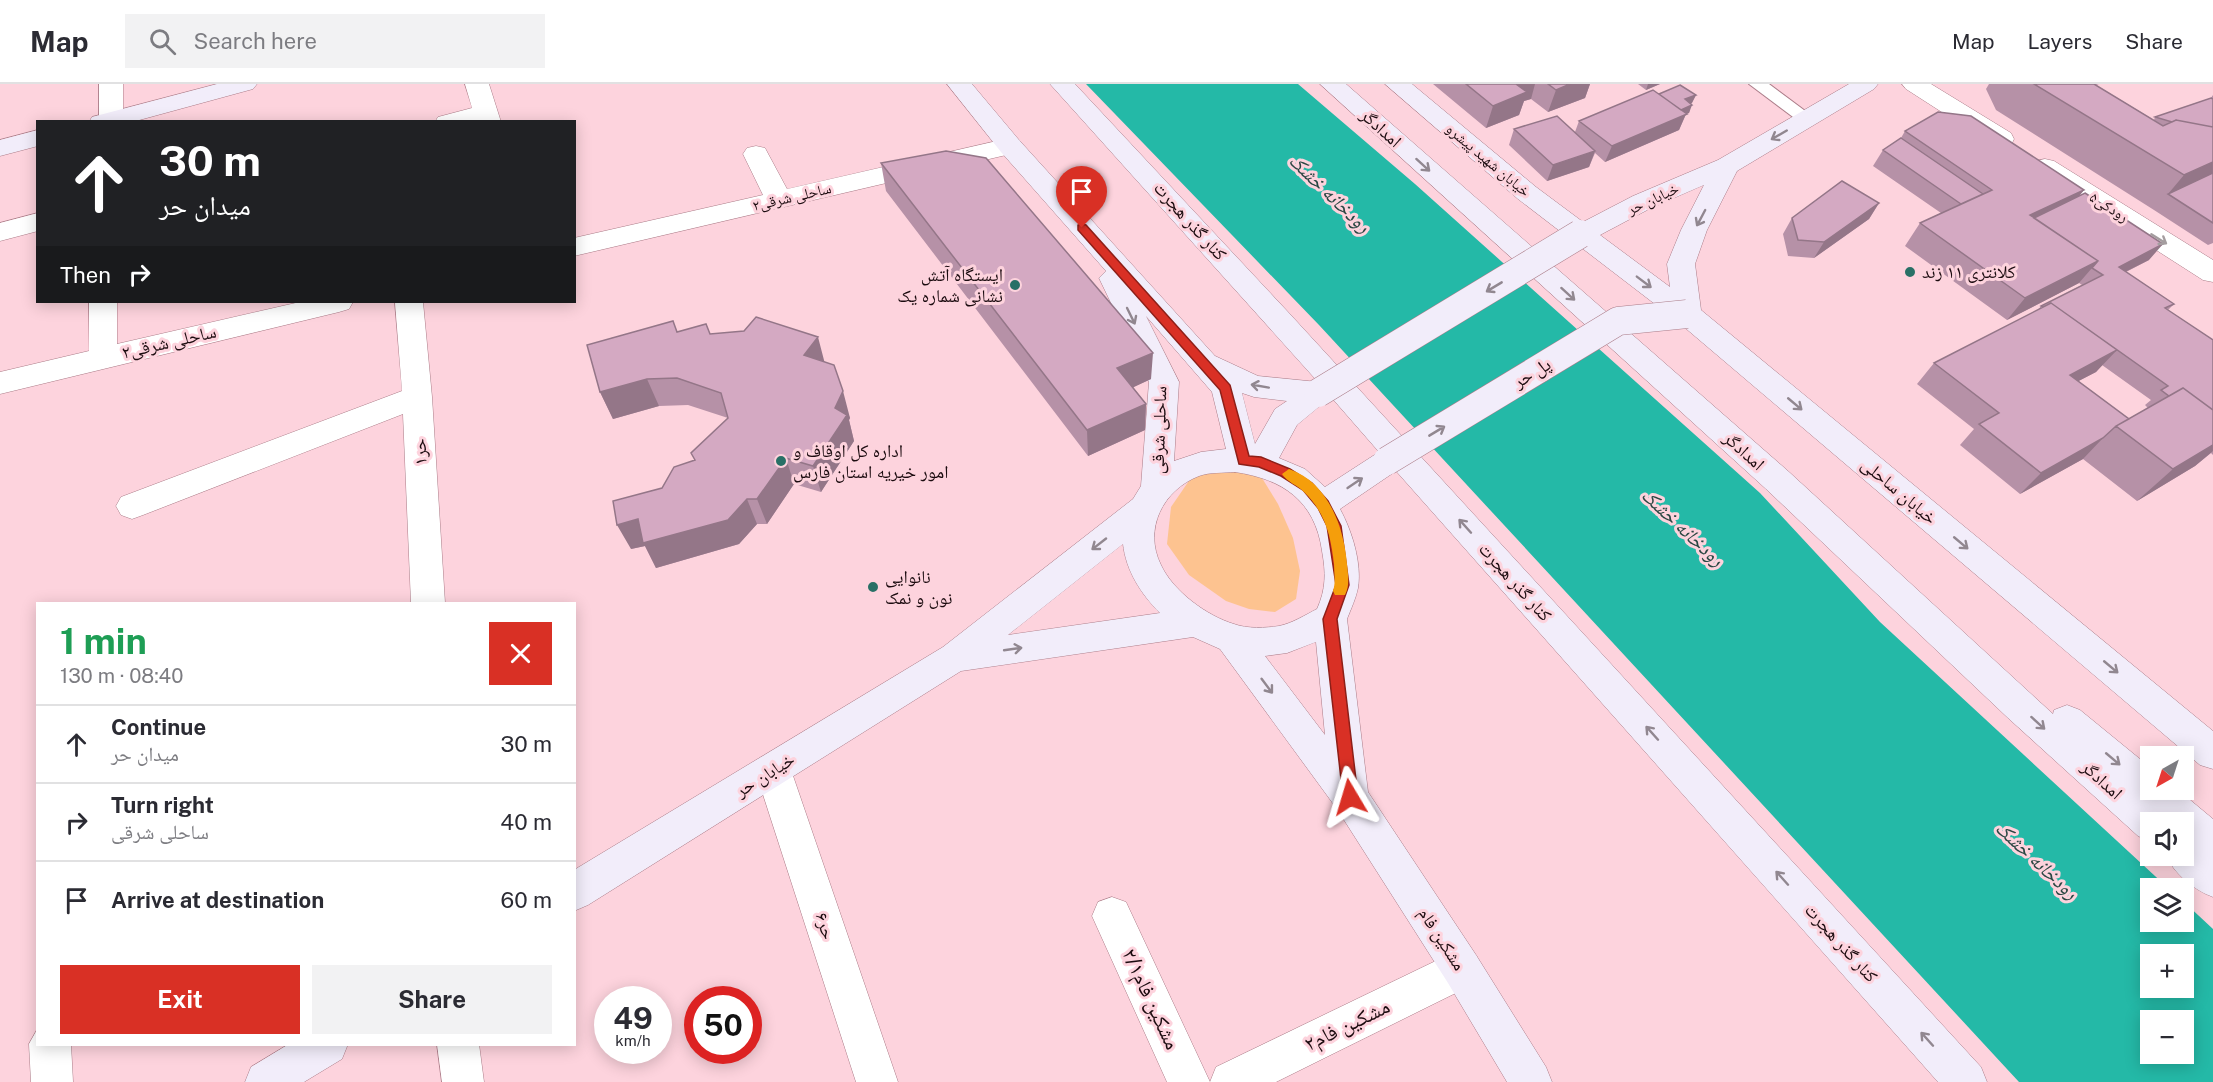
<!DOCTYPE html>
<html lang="en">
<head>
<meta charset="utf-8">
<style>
	:root { --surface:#fff; --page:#f2f2f3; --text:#2b2b33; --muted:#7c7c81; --line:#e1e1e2; --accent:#d93025 }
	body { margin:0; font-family:"Public Sans","Noto Naskh Arabic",sans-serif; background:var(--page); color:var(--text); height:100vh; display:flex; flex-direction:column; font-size:22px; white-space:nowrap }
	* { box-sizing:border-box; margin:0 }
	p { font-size:20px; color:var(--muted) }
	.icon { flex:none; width:33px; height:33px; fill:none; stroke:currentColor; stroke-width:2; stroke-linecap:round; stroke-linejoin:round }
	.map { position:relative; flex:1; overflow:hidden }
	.panel { position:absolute; left:36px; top:518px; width:540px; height:444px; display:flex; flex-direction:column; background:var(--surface); border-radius:0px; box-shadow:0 3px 15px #0003 }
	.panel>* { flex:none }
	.banner { position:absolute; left:36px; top:36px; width:540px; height:183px; border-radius:0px; box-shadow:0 3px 15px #0003; background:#202124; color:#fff; overflow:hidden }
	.needle { width:39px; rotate:219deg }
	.buttons { position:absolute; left:2140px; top:662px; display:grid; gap:12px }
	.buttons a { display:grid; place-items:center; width:54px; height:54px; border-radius:0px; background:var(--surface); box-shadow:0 3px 15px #0003; font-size:30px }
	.speed { position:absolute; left:594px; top:902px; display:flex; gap:12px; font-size:30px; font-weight:700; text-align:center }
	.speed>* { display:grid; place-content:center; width:78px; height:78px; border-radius:50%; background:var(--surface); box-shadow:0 3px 15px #0003; line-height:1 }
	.speed small { font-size:15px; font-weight:400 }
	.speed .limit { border:9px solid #d22; background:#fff; color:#111 }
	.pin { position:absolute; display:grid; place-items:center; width:51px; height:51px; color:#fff; margin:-62px -26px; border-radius:50% 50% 50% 0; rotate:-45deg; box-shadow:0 0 6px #0007 }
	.pin .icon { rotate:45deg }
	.me { position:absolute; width:66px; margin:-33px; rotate:353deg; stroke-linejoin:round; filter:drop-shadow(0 0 4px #0008) }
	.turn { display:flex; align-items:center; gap:21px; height:126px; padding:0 24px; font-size:27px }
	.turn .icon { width:78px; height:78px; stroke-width:2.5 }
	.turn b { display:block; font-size:42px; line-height:51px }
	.then { display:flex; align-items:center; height:57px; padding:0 24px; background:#0003; gap:12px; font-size:22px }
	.round { display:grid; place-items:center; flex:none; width:63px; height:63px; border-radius:0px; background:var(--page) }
	.overview { display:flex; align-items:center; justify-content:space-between; height:102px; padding:0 24px }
	h1 { font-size:36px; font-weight:700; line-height:45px; color:#1e9e55 }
	.primary-button { display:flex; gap:12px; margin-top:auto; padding:12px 24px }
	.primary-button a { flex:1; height:69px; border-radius:0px; background:var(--accent); color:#fff; font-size:24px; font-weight:700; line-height:69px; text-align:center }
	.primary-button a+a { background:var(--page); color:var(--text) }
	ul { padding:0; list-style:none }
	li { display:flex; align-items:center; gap:18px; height:78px; padding:0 24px; border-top:2px solid var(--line) }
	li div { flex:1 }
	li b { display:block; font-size:22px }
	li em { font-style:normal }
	header { display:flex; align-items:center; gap:36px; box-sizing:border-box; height:84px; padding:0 30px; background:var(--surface); border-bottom:2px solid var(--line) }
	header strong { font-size:28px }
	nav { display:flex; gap:33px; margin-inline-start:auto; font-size:21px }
	.search { width:420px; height:54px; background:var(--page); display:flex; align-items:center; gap:15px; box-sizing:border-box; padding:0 21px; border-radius:0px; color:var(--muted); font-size:22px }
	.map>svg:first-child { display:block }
	.green { fill:#fdc390 }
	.water { fill:#24b9a7; fill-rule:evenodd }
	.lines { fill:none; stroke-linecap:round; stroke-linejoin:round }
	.lane-casing { stroke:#ab7c88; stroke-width:2 }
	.street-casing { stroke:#ab7c88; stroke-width:1 }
	.secondary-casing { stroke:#ab7c88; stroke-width:1 }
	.lane { fill:#fff; fill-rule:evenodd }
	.street { fill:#fff; fill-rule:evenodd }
	.secondary { fill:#f2edfa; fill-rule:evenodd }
	.secondary-bridge-casing { stroke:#ab7c88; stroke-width:29; stroke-linecap:butt }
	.secondary-bridge { stroke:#f2edfa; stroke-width:28 }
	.wall { fill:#b691a7; fill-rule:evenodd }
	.shaded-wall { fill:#947688 }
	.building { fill:#d4a9c2; stroke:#947688; stroke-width:1.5 }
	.oneway { stroke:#918790 }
	.oneway2 { stroke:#a49d9f }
	.route { fill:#d93025; stroke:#8d1f18; stroke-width:1.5 }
	.slow { fill:#f59e0b }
	.poi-dot { fill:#297066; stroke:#fdd3dd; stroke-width:2 }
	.labels { text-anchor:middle; stroke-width:6; stroke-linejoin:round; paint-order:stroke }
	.far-street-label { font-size:15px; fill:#1b0b0f; stroke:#fdd3dd }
	.street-label { font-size:18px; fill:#1b0b0f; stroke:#fdd3dd }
	.poi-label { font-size:18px; fill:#1b0b0f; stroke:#fdd3dd; text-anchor:start }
	.water-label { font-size:20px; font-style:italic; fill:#2a4743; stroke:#fdd3dd }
	.near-street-label { font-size:21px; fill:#1b0b0f; stroke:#fdd3dd }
</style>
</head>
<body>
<header>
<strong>Map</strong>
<div class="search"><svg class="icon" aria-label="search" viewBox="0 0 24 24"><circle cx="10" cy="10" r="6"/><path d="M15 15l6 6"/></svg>Search here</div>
<nav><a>Map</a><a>Layers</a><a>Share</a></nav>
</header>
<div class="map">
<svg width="2213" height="998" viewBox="0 0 2213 998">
	<rect width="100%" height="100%" fill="#fdd3dd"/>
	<path class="green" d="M1243 385 1262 394 1278 420 1293 454 1300 487 1296 515 1275 528 1249 525 1226 517 1189 491 1167 460 1171 423 1195 388Z"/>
	<path class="water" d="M1086 0H1298L1415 100 1760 409 1880 538 2168 804H2151V837H2184V818L2213 845V998H2019L1319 241ZM2151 870H2184V903H2151ZM2151 936H2184V969H2151Z"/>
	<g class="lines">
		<g class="lane-casing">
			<path id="lane" d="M1749 0H1769L1816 35 1813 39H1801Z"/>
		</g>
		<g class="street-casing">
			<path id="street" d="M99 0H123V38H99Z
				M465 0H489L501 38H435L438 33 472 24Z
				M1902 0H1931L2011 49 2014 55 2011 61 2002 63 1993 61 1906 5Z
				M1010 54 1019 56 1023 62 1019 68 574 172V154L763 111 743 70 747 64 756 62 765 64 787 105Z
				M2045 75 2054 77 2213 176V198L2203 196 2036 89 2032 83 2036 77Z
				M38 129V147L0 157V139Z
				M89 218H117V260L300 218H353L349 225 339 228 0 310V288L89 267Z
				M395 218H423L432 313 445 519H411L403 330 143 431 132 435 121 431 116 422 121 413 402 307Z
				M773 669 786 674 791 686 898 998H856L755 686 760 674Z
				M1112 813 1126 818 1210 998 1216 983 1448 871 1462 865 1476 871 1482 885 1476 899 1276 998H1167L1092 832 1098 818Z
				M38 944V960H71L73 998H31L29 960Z
				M437 960H479L484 998H442Z"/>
		</g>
		<g class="secondary-casing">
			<path id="secondary" d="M217 0H257L253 5 132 38H89L92 33Z
				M947 0H972L1019 56 1215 272 1258 292 1318 298 1050 0H1075L1289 229 1981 983 1987 998H1938L1396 387 1340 425C1352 447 1362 479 1358 504 1356 514 1351 525 1347 535L1368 708 1476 871 1546 983 1552 998H1507L1448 899 1337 725 1220 565 1193 553 961 587 588 821 574 827V786L943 563 1133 415 1141 402 1149 298 1099 194 1106 187 1001 68ZM1146 232 1212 308 1226 365 1201 368 1174 377 1179 298ZM1242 309 1254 313 1287 317 1275 325 1255 360ZM1331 313 1379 368 1325 403 1305 385 1279 374 1297 341ZM1235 388C1283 395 1315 417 1322 467 1326 489 1326 505 1317 525 1305 531 1293 539 1279 542 1266 544 1247 545 1234 540 1207 532 1173 507 1161 481 1143 445 1163 406 1199 392 1210 388 1223 389 1235 388ZM1123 460C1126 487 1141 510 1160 529L1008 551ZM1316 558 1325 651 1265 572 1287 569Z
				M1320 0H1346L1788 387 2053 630 2054 626 2067 621 2080 626 2151 684V705H2177L2213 735V813C2194 806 2174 790 2166 771H2184V738H2151V758L2138 752 2008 634 1766 405Z
				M1385 0H1412L1536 103 1583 138 1633 112 1718 76 1849 0H1878L1874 5 1737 87 1707 146 1695 180 1701 226 2213 647V685L2200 681 1677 237 1518 115ZM1704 101 1681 146 1667 180 1670 203 1600 151 1651 124Z
				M38 46V62L0 72V56Z
				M289 960H348L342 975 304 998H245L251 983Z"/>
		</g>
		<use href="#lane" class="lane"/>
		<use href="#street" class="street"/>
		<use href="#secondary" class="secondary"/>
		<g class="secondary-bridge-casing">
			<path id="secondary-bridge" d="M1318 309 1580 150
				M1387 377 1618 237 1687 230"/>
		</g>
		<use href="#secondary-bridge" class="secondary-bridge"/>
	</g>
	<path class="wall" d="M1433 0H1590L1585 14 1548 28 1531 15 1524 17 1519 31 1486 44Z
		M1638 0H1660L1646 6Z
		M1989 0H2099L2096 1 2154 36 2155 33 2211 14 2213 11V159L2208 161 2154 126 1996 26 1986 5Z
		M1696 11 1691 20 1689 29 1686 30 1679 46 1605 78 1595 69 1589 83 1547 97 1509 61 1514 45 1575 48 1579 37Z
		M1905 47 2084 106 2079 112 2149 176 2126 188 2174 220 2168 226 2213 256V371L2211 369 2195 382 2137 417 2083 375 2020 410 1960 361 1974 345 1917 300 1934 279 2038 226 2041 222 2082 201 2079 199 2007 236 1905 162 1920 139 1941 129 1873 82 1883 66 1901 54ZM2102 281 2151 316 2145 321 2148 324 2129 335 2078 297 2096 288Z
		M881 79 1151 295 1133 303 1146 320 1145 346 1088 372 886 107Z
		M1879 119 1869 135 1814 174 1788 172 1783 150 1792 134Z
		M677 247 710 250 824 278 850 334 849 336 854 357 821 408 794 400 767 440H757L739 460 656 484 645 462 631 465 662 404 695 376 728 334 688 321 659 322 613 335 600 308Z"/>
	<path class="shaded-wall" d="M1517 0H1535L1531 15 1524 17 1519 31 1486 44 1493 22Z
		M1570 0H1590L1585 14 1548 28 1556 6Z
		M1648 0H1660L1646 6Z
		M1696 11 1692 19 1681 24 1685 15Z
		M1692 21 1689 29 1686 30 1679 46 1605 78 1612 62 1672 30Z
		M1595 67 1589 83 1547 97 1553 81Z
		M2213 78V98L2168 110 2184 91Z
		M2084 106 2066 128 2034 144 2030 131Z
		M1879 119 1869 135 1814 174 1824 158Z
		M2163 160 2149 176 2105 198 2119 183Z
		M2098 177 2079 199 2007 236 2025 214Z
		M818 253 825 280 804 271Z
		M2117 266 2096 288 2050 312 2070 291Z
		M1153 269 1151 295 1117 311V284Z
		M647 295 659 322 613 335 600 308Z
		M843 307 850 334 849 336 854 357 821 408 813 382 835 324Z
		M1146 320 1145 346 1088 372 1087 346Z
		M2103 354 2083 375 2020 410 2041 389Z
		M2213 361V367L2195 382 2137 417 2173 385Z
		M786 374 794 400 767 440 757 415Z
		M747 415 757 440 739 460 656 484 645 462 631 465 617 441 638 435Z"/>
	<path class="building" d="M1466 0H1517H1516L1527 8 1493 22Z
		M1548 0H1570L1556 6Z
		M2034 0H2094L2163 42 2176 36 2213 43V78L2184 91Z
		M1680 1 1696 11 1685 15 1692 21 1681 26 1659 10Z
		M1653 6 1687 30 1612 62 1579 37Z
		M2211 14 2213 15V43L2176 36 2172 38 2155 33Z
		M1938 28 1971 32 2084 106 2030 131 2098 177 2025 214 1920 139 1992 106 1905 47Z
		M1557 32 1595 67 1553 81 1514 45Z
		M1901 54 1983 110 1961 120 1883 66Z
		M946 67 986 74 1153 269 1117 284 1146 320 1087 346 881 79Z
		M2213 89V139L2168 110Z
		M1842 97 1879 119 1824 158 1798 156 1792 134Z
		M2085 109 2163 160 2119 183 2174 220 2165 224 2213 256V326L2183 304 2169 312 2161 306 2168 302 2051 219 2043 223 2041 222 2103 191 2092 184 2098 177 2034 134Z
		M2051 219 2117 266 2070 291 2129 335 2116 342 2103 354 2041 389 1979 340 1999 329 1934 279Z
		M756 233 818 253 804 271 834 281 843 307 835 324 847 331 813 382 786 374 757 415H747L728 436 643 459 638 435 617 441 613 417 662 404 674 383 695 376 691 369 728 334 721 309 677 294 647 295 600 308 587 261 673 237 677 248 706 240 710 250 744 247Z
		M2183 304 2213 326V361L2173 385 2116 342Z"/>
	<defs><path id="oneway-shaft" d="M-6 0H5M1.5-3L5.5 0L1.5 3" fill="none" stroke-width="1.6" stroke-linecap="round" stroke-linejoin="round" transform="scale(1.5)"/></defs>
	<g class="oneway">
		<use href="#oneway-shaft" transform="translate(1779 51) rotate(150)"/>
		<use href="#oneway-shaft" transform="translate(1423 81) rotate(42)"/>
		<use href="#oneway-shaft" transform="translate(1701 134) rotate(118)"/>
		<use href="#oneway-shaft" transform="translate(1644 198) rotate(37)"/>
		<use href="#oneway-shaft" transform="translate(1494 203) rotate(149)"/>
		<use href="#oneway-shaft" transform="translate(1568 210) rotate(42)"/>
		<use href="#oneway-shaft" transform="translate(1131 232) rotate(64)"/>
		<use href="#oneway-shaft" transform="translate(1260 302) rotate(-170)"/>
		<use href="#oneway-shaft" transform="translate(1795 320) rotate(40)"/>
		<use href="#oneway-shaft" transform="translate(1437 347) rotate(-31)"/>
		<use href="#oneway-shaft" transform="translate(1355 399) rotate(-34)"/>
		<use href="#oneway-shaft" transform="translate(1465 442) rotate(-132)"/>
		<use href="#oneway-shaft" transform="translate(1961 459) rotate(40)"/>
		<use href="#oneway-shaft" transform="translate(1099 460) rotate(142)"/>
		<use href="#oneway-shaft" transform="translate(1013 565) rotate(-8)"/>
		<use href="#oneway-shaft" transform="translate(2111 583) rotate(40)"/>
		<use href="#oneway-shaft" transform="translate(1267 602) rotate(53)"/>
		<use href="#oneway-shaft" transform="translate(2038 639) rotate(42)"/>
		<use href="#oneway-shaft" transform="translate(1652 649) rotate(-132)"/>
		<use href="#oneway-shaft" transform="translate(2113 675) rotate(40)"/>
		<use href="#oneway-shaft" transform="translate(1782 794) rotate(-132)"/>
		<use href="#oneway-shaft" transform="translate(1927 955) rotate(-132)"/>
	</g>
	<use class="oneway2" href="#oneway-shaft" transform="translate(2159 155) rotate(32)"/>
	<path class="route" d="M1082 140 1086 141 1230 301 1249 372 1261 373 1290 385 1312 399 1328 417 1341 442 1349 501 1337 535 1358 713 1356 718 1350 720 1345 718 1343 713 1323 535 1336 501 1327 442 1318 424 1303 406 1281 392 1259 383 1239 380 1220 306 1078 146V141Z"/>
	<path class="slow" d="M1289 385C1328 398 1344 443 1347 480 1348 491 1350 501 1345 511H1335L1333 507C1336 498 1334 489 1334 480 1331 452 1325 428 1304 408 1297 401 1287 398 1282 390Z"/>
	<g class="poi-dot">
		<circle cx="1910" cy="188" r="6"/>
		<circle cx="1015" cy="201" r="6"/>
		<circle cx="781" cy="377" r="6"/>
		<circle cx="873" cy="503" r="6"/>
	</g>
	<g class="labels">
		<g class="far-street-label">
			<text transform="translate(1488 76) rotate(40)" y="5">خیابان شهید پیشرو</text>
			<text transform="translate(792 113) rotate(-13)" y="5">ساحلی شرقی۲</text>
			<text transform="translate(1653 115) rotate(-25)" y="5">خیابان حر</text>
			<text transform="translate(2109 123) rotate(32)" y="5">رودکی۵</text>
		</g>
		<g class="street-label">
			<text transform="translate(1381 44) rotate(42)" y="6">امدادگر</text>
			<text transform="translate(1190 137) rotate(48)" y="6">کنار گذر هجرت</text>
			<text transform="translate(169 258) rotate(-13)" y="6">ساحلی شرقی۲</text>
			<text transform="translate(1532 289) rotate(-31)" y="6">پل حر</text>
			<text transform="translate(1159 346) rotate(-88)" y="6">ساحلی شرقی</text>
			<text transform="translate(1744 367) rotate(42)" y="6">امدادگر</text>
			<text transform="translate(420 368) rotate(-93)" y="6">حر۱</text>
			<text transform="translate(1899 407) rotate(40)" y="6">خیابان ساحلی</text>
			<text transform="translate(1515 498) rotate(48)" y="6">کنار گذر هجرت</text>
			<text transform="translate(765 691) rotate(-32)" y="6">خیابان حر</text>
			<text transform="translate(2102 696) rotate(42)" y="6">امدادگر</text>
			<text transform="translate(825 842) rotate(72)" y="6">حر۶</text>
			<text transform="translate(1442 855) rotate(57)" y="6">مشکین فام</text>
			<text transform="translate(1841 859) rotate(48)" y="6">کنار گذر هجرت</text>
		</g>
		<g class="poi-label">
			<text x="1922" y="194">کلانتری ۱۱ زند</text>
			<text x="1003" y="197" text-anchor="end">ایستگاه آتش<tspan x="1003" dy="21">نشانی شماره یک</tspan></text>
			<text x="793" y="373">اداره کل اوقاف و<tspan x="793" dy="21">امور خیریه استان فارس</tspan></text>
			<text x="885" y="499">نانوایی<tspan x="885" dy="21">نون و نمک</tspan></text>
		</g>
		<g class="water-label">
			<text transform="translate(1330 109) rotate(44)" y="7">رودخانه خشک</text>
			<text transform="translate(1683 443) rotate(43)" y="7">رودخانه خشک</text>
			<text transform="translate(2037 776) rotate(43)" y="7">رودخانه خشک</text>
		</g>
		<g class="near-street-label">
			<text transform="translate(1151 915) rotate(65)" y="7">۲/۱مشکین فام</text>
			<text transform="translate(1347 941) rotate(-26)" y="7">مشکین فام۲</text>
		</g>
	</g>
</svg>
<div class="buttons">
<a><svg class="needle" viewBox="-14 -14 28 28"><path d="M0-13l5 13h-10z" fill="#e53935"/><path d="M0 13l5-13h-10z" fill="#7c7c81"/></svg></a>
<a><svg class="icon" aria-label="sound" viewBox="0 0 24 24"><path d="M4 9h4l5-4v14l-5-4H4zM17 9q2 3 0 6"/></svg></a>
<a><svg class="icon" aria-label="layers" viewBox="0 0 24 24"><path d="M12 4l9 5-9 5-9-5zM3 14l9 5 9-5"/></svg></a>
<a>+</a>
<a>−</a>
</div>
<div class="speed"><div>49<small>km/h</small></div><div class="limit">50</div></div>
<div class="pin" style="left:1082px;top:144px;background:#d93025"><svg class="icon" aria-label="arrive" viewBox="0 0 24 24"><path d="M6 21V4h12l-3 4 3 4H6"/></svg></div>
<svg class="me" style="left:1350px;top:713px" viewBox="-20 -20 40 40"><path d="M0-17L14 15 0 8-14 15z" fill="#d93025" stroke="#fff" stroke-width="4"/></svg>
<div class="banner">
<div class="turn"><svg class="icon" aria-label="ahead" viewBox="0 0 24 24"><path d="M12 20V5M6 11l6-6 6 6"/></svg><div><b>30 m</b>میدان حر</div></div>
<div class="then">Then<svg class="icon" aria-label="right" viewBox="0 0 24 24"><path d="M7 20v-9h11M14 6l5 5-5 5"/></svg></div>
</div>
<section class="panel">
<div class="overview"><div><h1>1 min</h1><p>130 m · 08:40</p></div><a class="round" style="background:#d93025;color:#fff"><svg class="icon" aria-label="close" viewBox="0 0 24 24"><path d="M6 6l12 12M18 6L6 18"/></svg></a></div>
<ul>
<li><svg class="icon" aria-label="ahead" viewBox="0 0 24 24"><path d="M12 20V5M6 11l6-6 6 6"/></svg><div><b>Continue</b><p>میدان حر</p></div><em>30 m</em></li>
<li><svg class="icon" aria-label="right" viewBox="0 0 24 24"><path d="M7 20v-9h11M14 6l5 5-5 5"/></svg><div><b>Turn right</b><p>ساحلی شرقی</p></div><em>40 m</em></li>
<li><svg class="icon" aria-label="arrive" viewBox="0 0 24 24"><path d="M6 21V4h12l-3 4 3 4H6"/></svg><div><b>Arrive at destination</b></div><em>60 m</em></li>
</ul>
<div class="primary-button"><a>Exit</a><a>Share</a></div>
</section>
</div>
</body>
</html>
